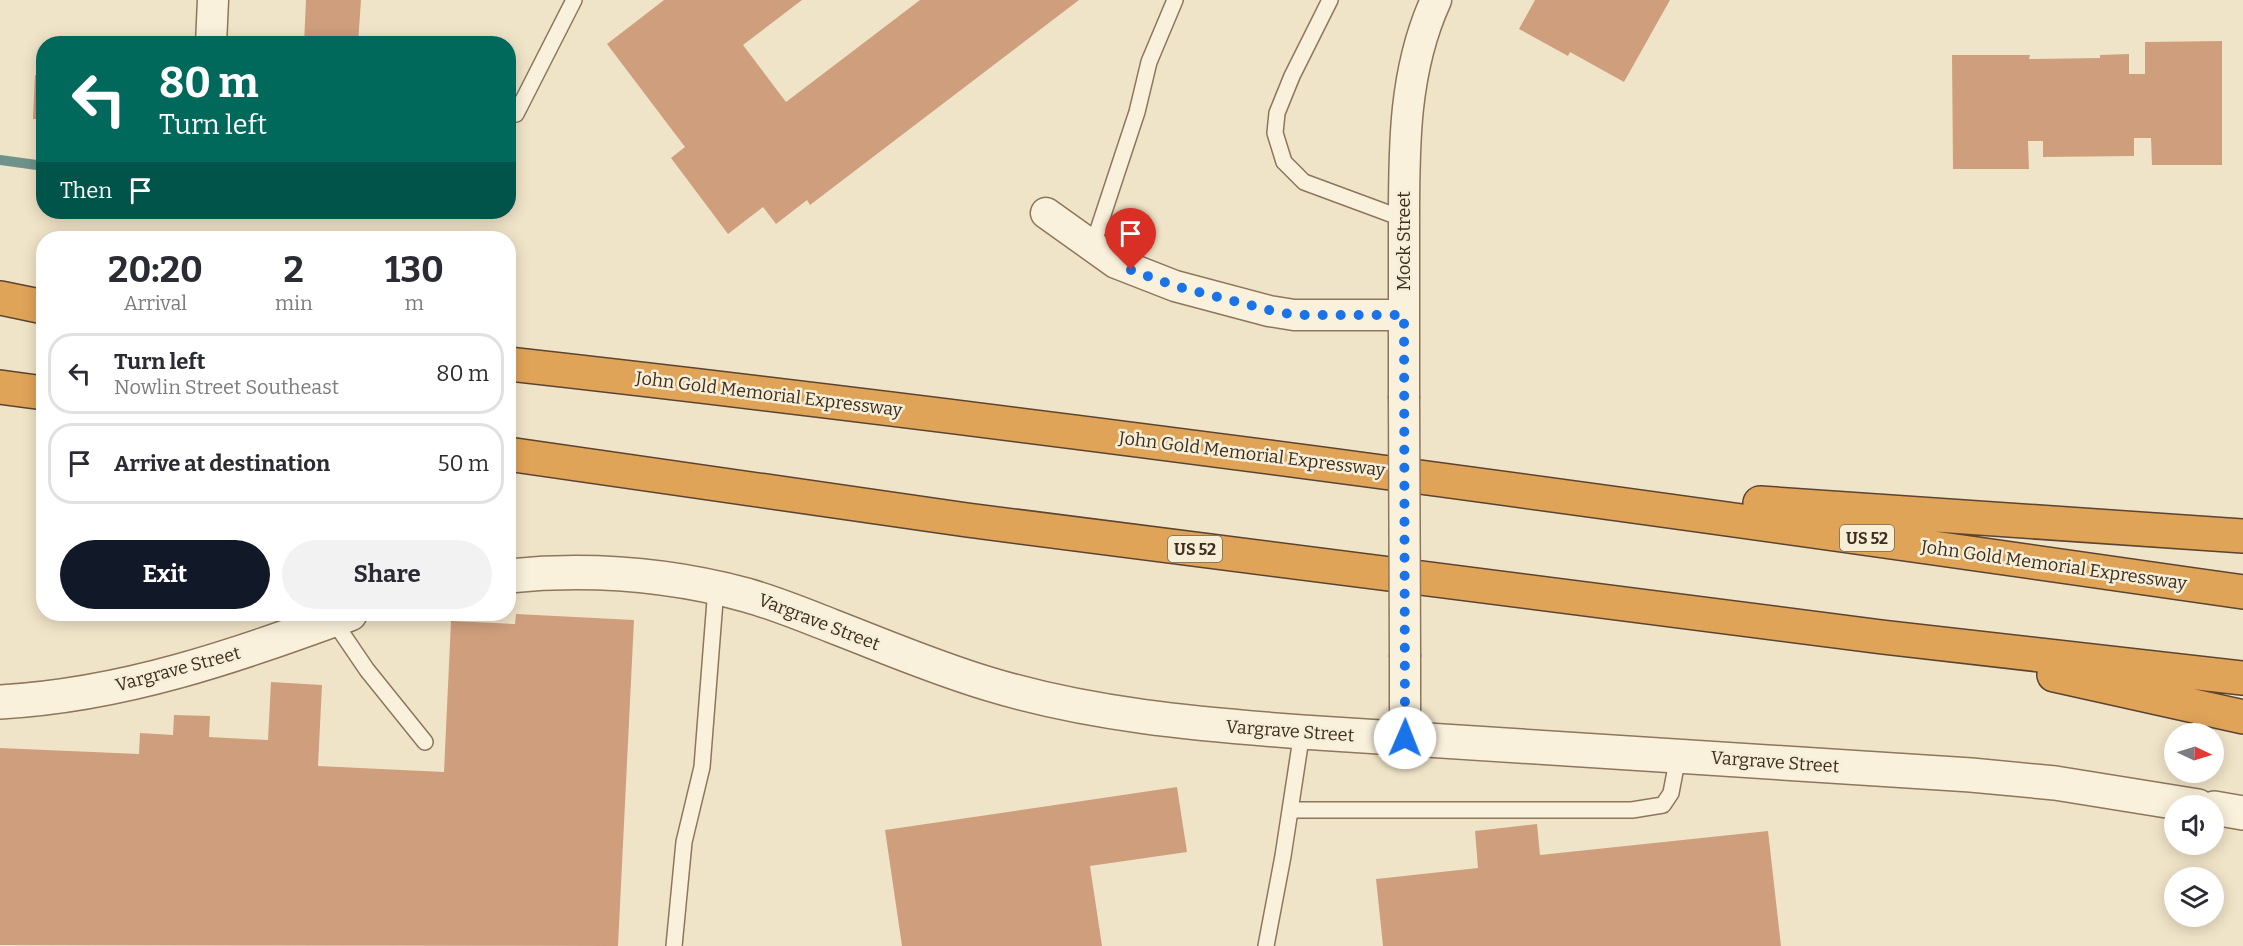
<!DOCTYPE html>
<html lang="en">
<head>
<meta charset="utf-8">
<style>
	:root { --surface:#fff; --page:#f2f2f3; --text:#2b2b33; --muted:#7c7c81; --line:#e1e1e2; --accent:#111827 }
	body { margin:0; font-family:Bitter,serif; background:var(--page); color:var(--text); height:100vh; display:flex; flex-direction:column; font-size:22px; white-space:nowrap }
	* { box-sizing:border-box; margin:0 }
	p { font-size:20px; color:var(--muted) }
	.icon { flex:none; width:33px; height:33px; fill:none; stroke:currentColor; stroke-width:2; stroke-linecap:round; stroke-linejoin:round }
	.map { position:relative; flex:1; overflow:hidden }
	.details { position:absolute; left:36px; top:231px; width:480px; height:390px; display:flex; flex-direction:column; background:var(--surface); border-radius:24px; box-shadow:0 3px 15px #0003 }
	.details>* { flex:none }
	.guide { position:absolute; left:36px; top:36px; width:480px; height:183px; border-radius:24px; box-shadow:0 3px 15px #0003; background:#00695c; color:#fff; overflow:hidden }
	.needle { width:39px; rotate:94deg }
	.controls { position:absolute; left:2164px; top:723px; display:grid; gap:12px }
	.controls a { display:grid; place-items:center; width:60px; height:60px; border-radius:50%; background:var(--surface); box-shadow:0 3px 15px #0003; font-size:30px }
	.pin { position:absolute; display:grid; place-items:center; width:51px; height:51px; color:#fff; margin:-62px -26px; border-radius:50% 50% 50% 0; rotate:-45deg; box-shadow:0 0 6px #0007 }
	.pin .icon { rotate:45deg }
	.me { position:absolute; width:66px; margin:-33px; rotate:1deg; stroke-linejoin:round; filter:drop-shadow(0 0 4px #0008) }
	.turn { display:flex; align-items:center; gap:21px; height:126px; padding:0 24px; font-size:27px }
	.turn .icon { width:78px; height:78px; stroke-width:2.5 }
	.turn b { display:block; font-size:42px; line-height:51px }
	.then { display:flex; align-items:center; height:57px; padding:0 24px; background:#0003; gap:12px; font-size:22px }
	.eta { display:flex; justify-content:space-evenly; align-items:center; height:102px; text-align:center }
	.eta b { font-size:36px; font-weight:700; line-height:42px }
	.cta { display:flex; gap:12px; margin-top:auto; padding:12px 24px }
	.cta a { flex:1; height:69px; border-radius:36px; background:var(--accent); color:#fff; font-size:24px; font-weight:700; line-height:69px; text-align:center }
	.cta a+a { background:var(--page); color:var(--text) }
	ul { padding:0; list-style:none }
	li { display:flex; align-items:center; gap:18px; height:81px; margin:0 12px 9px; padding:0 12px; border:3px solid var(--line); border-radius:24px }
	li div { flex:1 }
	li b { display:block; font-size:22px }
	li em { font-style:normal }
	.map>svg:first-child { display:block }
	.lines { fill:none; stroke-linecap:round; stroke-linejoin:round }
	.stream { stroke:#6f938a; stroke-width:10 }
	.building { fill:#cf9f7d }
	.service-casing { stroke:#8d765c; stroke-width:18 }
	.minor-casing { stroke:#8d765c; stroke-width:33 }
	.tertiary-casing { stroke:#8d765c; stroke-width:36 }
	.motorway-casing { stroke:#5b4430; stroke-width:36 }
	.service { stroke:#faf1dc; stroke-width:15 }
	.minor { stroke:#faf1dc; stroke-width:30 }
	.tertiary { stroke:#faf1dc; stroke-width:33 }
	.motorway { stroke:#e0a458; stroke-width:33 }
	.minor-bridge-casing { stroke:#8d765c; stroke-width:33; stroke-linecap:butt }
	.minor-bridge { stroke:#faf1dc; stroke-width:30 }
	.route { stroke:#1a73e8; stroke-width:10; stroke-dasharray:0 18 }
	.labels { text-anchor:middle; stroke-width:5; stroke-linejoin:round; paint-order:stroke }
	.shield { fill:#f7eed8; stroke:#756857; stroke-width:1.5 }
	.shield-label { font-size:16px; font-weight:bold; fill:#3d2e20 }
	.street-label { font-size:18px; fill:#3d2e20; stroke:#f7eed8 }
</style>
</head>
<body>
<div class="map">
<svg width="2243" height="946" viewBox="0 0 2243 946">
	<rect width="100%" height="100%" fill="#f0e4c8"/>
	<g class="lines">
		<path class="stream" d="M0 160 44 166"/>
	</g>
	<path class="building" d="M306 0H361L358 44H304Z
		M664 0H802L743 45 786 102 920 0H1079L810 205 807 200 776 224 763 207 728 234 671 158 685 147 607 44Z
		M1535 0H1670L1624 82 1570 52 1568 56 1519 29Z
		M2222 41V165H2152L2151 138H2134V156L2043 157V141H2028L2029 169H1953L1952 55H2030L2029 59 2100 58V55L2129 54V74H2145V42Z
		M35 75 44 76V119H33Z
		M516 614 634 620 618 946 0 945V748L139 754 140 733 173 735 174 715 210 716 209 737 268 740 271 682 322 685 318 766 444 772 451 621 515 624Z
		M1177 787 1187 852 1090 866 1102 946H902L885 830Z
		M1537 824 1540 855 1768 831 1781 946H1383L1376 879 1478 868 1475 831Z"/>
	<g class="lines">
		<g class="service-casing">
			<path id="service" d="M1330 0 1292 76 1277 113 1275 133 1284 162 1304 182 1404 219
				M516 114 574 0
				M1092 248 1137 112 1149 62 1175 0
				M333 620 367 670 425 742
				M1290 810H1632L1663 805 1671 793 1678 756
				M674 946 684 842 702 767 716 588
				M1266 946 1283 856 1302 732"/>
		</g>
		<g class="minor-casing">
			<path id="minor" d="M211 44 213 0
				M1046 213 1116 263 1175 286 1269 311 1294 315H1404
				M1404 396C1404 342 1404 288 1404 235 1404 155 1402 74 1436 0
				M1405 657V738"/>
		</g>
		<g class="tertiary-casing">
			<path id="tertiary" d="M508 576C589 568 668 574 746 595 775 603 804 615 832 626 884 646 935 668 989 684 1091 715 1196 724 1302 732L1971 775 2055 783 2198 806
				M0 702C125 695 234 656 350 614
				M2214 808 2243 813"/>
		</g>
		<g class="motorway-casing">
			<path id="motorway" d="M0 298 44 307
				M508 364C1088 429 1666 509 2243 592
				M0 387 44 393
				M508 454 967 520 1882 637 2243 678
				M1760 503 2243 536
				M2054 675 2243 717"/>
		</g>
		<use href="#service" class="service"/>
		<use href="#minor" class="minor"/>
		<use href="#tertiary" class="tertiary"/>
		<use href="#motorway" class="motorway"/>
		<g class="minor-bridge-casing">
			<path id="minor-bridge" d="M1404 396 1405 657"/>
		</g>
		<use href="#minor-bridge" class="minor-bridge"/>
	</g>
	<g class="lines">
		<path class="route" d="M1131 270 1175 286 1269 310 1294 315H1404L1405 738"/>
	</g>
	<g class="labels">
		<g class="shield">
			<rect x="1840" y="525" width="54" height="26" rx="4.5"/>
			<rect x="1168" y="536" width="54" height="26" rx="4.5"/>
		</g>
		<g class="shield-label">
			<text x="1867" y="544">US 52</text>
			<text x="1195" y="555">US 52</text>
		</g>
		<g class="street-label">
			<text transform="translate(1404 241) rotate(-90)" y="6">Mock Street</text>
			<text transform="translate(769 394) rotate(7)" y="6">John Gold Memorial Expressway</text>
			<text transform="translate(1252 454) rotate(7)" y="6">John Gold Memorial Expressway</text>
			<text transform="translate(2054 565) rotate(8)" y="6">John Gold Memorial Expressway</text>
			<text transform="translate(819 622) rotate(21)" y="6">Vargrave Street</text>
			<text transform="translate(178 669) rotate(-15)" y="6">Vargrave Street</text>
			<text transform="translate(1290 731) rotate(4)" y="6">Vargrave Street</text>
			<text transform="translate(1775 762) rotate(4)" y="6">Vargrave Street</text>
		</g>
	</g>
</svg>
<div class="controls">
<a><svg class="needle" viewBox="-14 -14 28 28"><path d="M0-13l5 13h-10z" fill="#e53935"/><path d="M0 13l5-13h-10z" fill="#7c7c81"/></svg></a>
<a><svg class="icon" aria-label="sound" viewBox="0 0 24 24"><path d="M4 9h4l5-4v14l-5-4H4zM17 9q2 3 0 6"/></svg></a>
<a><svg class="icon" aria-label="layers" viewBox="0 0 24 24"><path d="M12 4l9 5-9 5-9-5zM3 14l9 5 9-5"/></svg></a>
</div>
<div class="pin" style="left:1131px;top:270px;background:#d93025"><svg class="icon" aria-label="arrive" viewBox="0 0 24 24"><path d="M6 21V4h12l-3 4 3 4H6"/></svg></div>
<svg class="me" style="left:1405px;top:738px" viewBox="-20 -20 40 40"><circle r="19" fill="#fff"/><path d="M0-13L10 11 0 6-10 11z" fill="#1a73e8"/></svg>
<div class="guide">
<div class="turn"><svg class="icon" aria-label="left" viewBox="0 0 24 24"><path d="M17 20v-9H6M10 6l-5 5 5 5"/></svg><div><b>80 m</b>Turn left</div></div>
<div class="then">Then<svg class="icon" aria-label="arrive" viewBox="0 0 24 24"><path d="M6 21V4h12l-3 4 3 4H6"/></svg></div>
</div>
<section class="details">
<div class="eta">
<div><b>20:20</b><p>Arrival</p></div>
<div><b>2</b><p>min</p></div>
<div><b>130</b><p>m</p></div>
</div>
<ul>
<li><svg class="icon" aria-label="left" viewBox="0 0 24 24"><path d="M17 20v-9H6M10 6l-5 5 5 5"/></svg><div><b>Turn left</b><p>Nowlin Street Southeast</p></div><em>80 m</em></li>
<li><svg class="icon" aria-label="arrive" viewBox="0 0 24 24"><path d="M6 21V4h12l-3 4 3 4H6"/></svg><div><b>Arrive at destination</b></div><em>50 m</em></li>
</ul>
<div class="cta"><a>Exit</a><a>Share</a></div>
</section>
</div>
</body>
</html>
